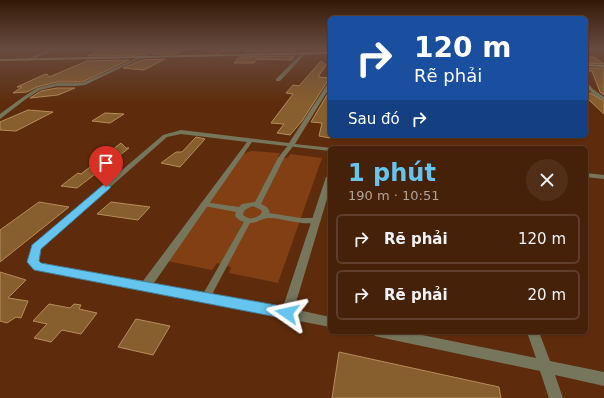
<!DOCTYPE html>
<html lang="vi">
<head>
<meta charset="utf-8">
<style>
	:root { --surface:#462109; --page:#502e17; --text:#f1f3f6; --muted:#b0a39c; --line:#5e3e2a; --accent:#65c5ee }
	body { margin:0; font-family:"DejaVu Sans",sans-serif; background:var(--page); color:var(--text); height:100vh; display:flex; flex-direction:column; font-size:15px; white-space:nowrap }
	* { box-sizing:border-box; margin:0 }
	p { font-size:13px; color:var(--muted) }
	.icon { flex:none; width:22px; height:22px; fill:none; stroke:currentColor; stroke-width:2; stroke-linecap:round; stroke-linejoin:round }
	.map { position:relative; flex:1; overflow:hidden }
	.side { position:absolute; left:328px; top:146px; width:260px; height:188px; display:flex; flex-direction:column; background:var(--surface); border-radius:6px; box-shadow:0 1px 3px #0004,0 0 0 1px var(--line) }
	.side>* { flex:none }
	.hud { position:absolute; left:328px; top:16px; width:260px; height:122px; border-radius:6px; box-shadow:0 1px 3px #0004,0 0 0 1px var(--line); background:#1a4fa0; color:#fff; overflow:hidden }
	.pin { position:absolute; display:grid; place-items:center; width:34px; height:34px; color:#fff; margin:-41px -17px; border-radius:50% 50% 50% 0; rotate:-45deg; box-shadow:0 0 4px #0007 }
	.pin .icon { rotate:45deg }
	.me { position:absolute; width:44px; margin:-22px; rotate:281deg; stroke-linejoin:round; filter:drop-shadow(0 0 3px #0008) }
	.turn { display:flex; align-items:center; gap:14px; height:84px; padding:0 20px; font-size:18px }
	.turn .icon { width:52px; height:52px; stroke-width:2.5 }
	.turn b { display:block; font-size:28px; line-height:34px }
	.then { display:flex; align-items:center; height:38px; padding:0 20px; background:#0003; gap:8px; font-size:15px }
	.round { display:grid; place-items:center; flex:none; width:42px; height:42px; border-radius:21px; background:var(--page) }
	.head { display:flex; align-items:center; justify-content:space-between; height:68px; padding:0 20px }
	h1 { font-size:24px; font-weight:700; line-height:30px; color:var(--accent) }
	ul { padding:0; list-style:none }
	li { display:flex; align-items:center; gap:12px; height:50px; margin:0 8px 6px; padding:0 12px; border:2px solid var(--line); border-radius:6px }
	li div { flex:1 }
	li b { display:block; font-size:15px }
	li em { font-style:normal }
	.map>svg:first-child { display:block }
	.green { fill:#823f14 }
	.building { fill:#875e2d; stroke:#b88d5c }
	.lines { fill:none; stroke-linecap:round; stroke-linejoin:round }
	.pedestrian { fill:#75765c; fill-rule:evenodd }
	.minor { fill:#75765c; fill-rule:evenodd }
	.secondary { fill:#95966d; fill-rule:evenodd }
	.route { fill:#65c5ee; stroke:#42809b }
</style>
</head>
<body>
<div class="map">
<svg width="604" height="398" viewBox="0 0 604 398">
	<rect width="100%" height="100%" fill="#5e2c0c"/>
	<path class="green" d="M251 151 280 153 278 157 287 158 290 154 322 158 278 283 229 273 231 267 217 263 212 270 167 261 242 154Z"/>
	<path class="building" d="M106 48 134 50 155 48 140 55 88 56Z
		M163 48H190L176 54H152Z
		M247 48 260 50 265 48H297L296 51 244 52Z
		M294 56 292 60 257 59 254 63H234L239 57Z
		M586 57H594L604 64 586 63Z
		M165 59 144 70 123 68 142 60Z
		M129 60 82 82H57L37 87 27 92 13 93 22 87H17L43 75 47 74 49 77 87 61Z
		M321 61 326 65 318 77 330 78V81L327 82 302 121 290 135 277 133 284 124 271 123 293 94 286 93 293 85 299 86Z
		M586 68H604V95L600 92 592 71H586Z
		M57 88H75L58 95 30 98 41 91Z
		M330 90V138L319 136 322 123 311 122Z
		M586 93H590L604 101V114L586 97Z
		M28 110 53 112 16 131 0 130V122Z
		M105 113 124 114 110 123 92 121Z
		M196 137 205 139 180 167 161 163 176 152H182Z
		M121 143 126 148H129L77 188 61 186 78 173 81 174Z
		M39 202 69 207 0 262V230Z
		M111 202 150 207 138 220 97 214Z
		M0 272 26 280 8 298 28 301 21 318 16 317 7 323 0 321Z
		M49 304 70 308 74 304 81 305 79 309 97 313 81 334 62 330 51 342 34 338 47 324 33 321Z
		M136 319 170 326 153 355 118 347Z
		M339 352 499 387 501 398H332Z"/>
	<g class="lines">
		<path class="pedestrian" d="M291 143 294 145 284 158 261 204 267 207 270 212 269 213 301 218H317L321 220C312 229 280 217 268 218 264 218 257 223 250 223L209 300 206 301 203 300 201 297 203 294 244 222 239 220 235 216 236 212 204 206 200 204 204 202 239 207 242 204 255 202 278 158 289 144ZM253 206 261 210 262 212 260 215C254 219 249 220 243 215L244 211 248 208Z"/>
		<path class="minor" d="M55 48H59L28 61 25 60Z
			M158 48H162L85 85 76 86H57L40 90 26 99 0 119V114L23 97 37 88 57 83H82Z
			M225 48H229L216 56 213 55Z
			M303 52 306 53 280 81H276V79Z
			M586 81 593 89 604 97V100C596 97 586 91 586 81Z
			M330 82V87L295 144 332 148H330V151L252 142 154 283 283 307 326 177 330 175V189L294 309 330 317V327L38 270 34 269 28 262 33 246 163 135 181 130 289 143 328 83ZM181 134 247 142 143 281 41 263 38 261 40 249 167 137Z
			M586 173 604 175V179L586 177Z
			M373 332H407L536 358 527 332H539L550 361 604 372V386L555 375 563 398H549L540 371 379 337 375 336Z"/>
		<path class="secondary" d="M330 52V54L0 61V59Z
			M586 64 604 65V67L586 66Z"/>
	</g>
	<linearGradient id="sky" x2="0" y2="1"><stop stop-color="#341807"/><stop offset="0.47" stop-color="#684b40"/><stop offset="1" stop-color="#684b40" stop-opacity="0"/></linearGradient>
	<rect width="604" height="103" fill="url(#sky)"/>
	<path class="route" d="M106 184 111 187 109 189 41 249 39 261 41 263 287 307 291 309 293 313 291 317 287 319 34 270 27 262 32 245 103 185Z"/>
</svg>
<div class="pin" style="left:106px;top:187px;background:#d93025"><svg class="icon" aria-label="arrive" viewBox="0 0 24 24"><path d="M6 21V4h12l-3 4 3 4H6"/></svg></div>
<svg class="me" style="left:287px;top:313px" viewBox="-20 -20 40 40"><path d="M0-17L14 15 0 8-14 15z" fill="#65c5ee" stroke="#fff" stroke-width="4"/></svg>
<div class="hud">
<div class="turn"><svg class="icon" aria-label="right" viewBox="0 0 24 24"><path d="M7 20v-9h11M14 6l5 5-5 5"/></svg><div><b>120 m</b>Rẽ phải</div></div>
<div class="then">Sau đó<svg class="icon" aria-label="right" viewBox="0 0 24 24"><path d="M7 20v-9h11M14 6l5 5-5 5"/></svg></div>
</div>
<section class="side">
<div class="head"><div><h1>1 phút</h1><p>190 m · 10:51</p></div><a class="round"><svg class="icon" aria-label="close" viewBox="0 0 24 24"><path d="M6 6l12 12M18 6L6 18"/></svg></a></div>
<ul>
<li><svg class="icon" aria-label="right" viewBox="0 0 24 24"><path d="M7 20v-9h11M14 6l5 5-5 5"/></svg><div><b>Rẽ phải</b></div><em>120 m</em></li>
<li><svg class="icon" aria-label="right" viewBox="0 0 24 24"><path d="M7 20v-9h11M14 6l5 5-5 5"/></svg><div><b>Rẽ phải</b></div><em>20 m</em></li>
</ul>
</section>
</div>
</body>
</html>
